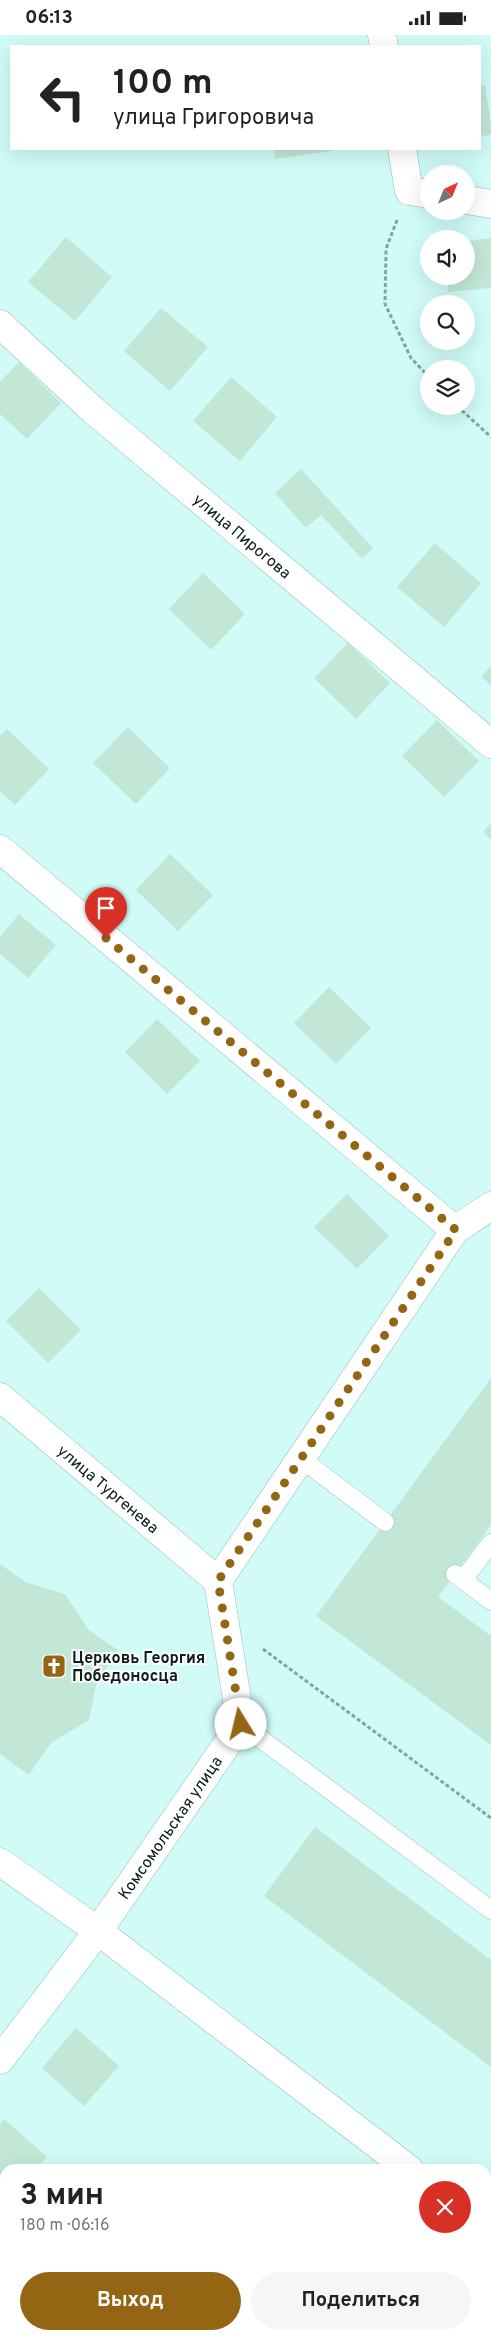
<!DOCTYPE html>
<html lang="ru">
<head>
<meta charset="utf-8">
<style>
	:root { --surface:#fff; --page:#f6f6f6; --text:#222; --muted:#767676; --accent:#946513 }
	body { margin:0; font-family:Overpass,sans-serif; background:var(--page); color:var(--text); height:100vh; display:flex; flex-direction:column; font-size:19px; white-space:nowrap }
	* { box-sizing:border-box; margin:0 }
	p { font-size:16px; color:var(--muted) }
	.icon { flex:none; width:28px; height:28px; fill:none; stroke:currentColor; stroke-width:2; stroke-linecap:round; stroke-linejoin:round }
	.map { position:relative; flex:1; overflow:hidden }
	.side { position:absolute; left:0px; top:2129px; width:491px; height:176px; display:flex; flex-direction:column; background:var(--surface); border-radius:15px 15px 0 0; box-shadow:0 5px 20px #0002 }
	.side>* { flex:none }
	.guide { position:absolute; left:10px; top:10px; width:471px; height:105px; border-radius:0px; box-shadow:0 5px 20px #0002; background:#fff; color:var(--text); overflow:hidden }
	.needle { width:32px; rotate:43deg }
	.tools { position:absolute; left:420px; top:130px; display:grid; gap:10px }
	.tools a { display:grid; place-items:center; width:55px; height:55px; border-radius:50%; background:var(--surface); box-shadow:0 5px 20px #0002; font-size:25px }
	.pin { position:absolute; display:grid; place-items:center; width:42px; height:42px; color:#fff; margin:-51px -21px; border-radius:50% 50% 50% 0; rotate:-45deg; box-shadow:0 0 5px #0007 }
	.pin .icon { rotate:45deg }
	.me { position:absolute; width:55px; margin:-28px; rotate:351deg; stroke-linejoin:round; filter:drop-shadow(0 0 4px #0008) }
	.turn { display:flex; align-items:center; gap:18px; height:105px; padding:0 20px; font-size:22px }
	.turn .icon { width:65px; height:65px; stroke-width:2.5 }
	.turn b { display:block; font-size:35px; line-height:42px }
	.round { display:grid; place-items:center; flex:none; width:52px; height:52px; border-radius:26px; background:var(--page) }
	.headline { display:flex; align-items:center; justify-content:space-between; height:85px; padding:0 20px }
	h1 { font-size:30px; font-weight:700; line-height:38px }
	.action { display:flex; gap:10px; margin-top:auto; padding:10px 20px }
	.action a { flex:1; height:58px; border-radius:30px; background:var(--accent); color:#fff; font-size:20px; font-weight:700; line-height:58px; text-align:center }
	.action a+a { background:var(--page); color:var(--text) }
	.status { display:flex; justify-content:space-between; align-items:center; height:35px; padding:0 25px; background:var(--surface); direction:ltr }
	.status svg { height:14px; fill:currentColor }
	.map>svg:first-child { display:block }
	.building { fill:#c2e7d6 }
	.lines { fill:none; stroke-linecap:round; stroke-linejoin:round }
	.service-casing { stroke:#93bdb8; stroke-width:19 }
	.minor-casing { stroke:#93bdb8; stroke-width:29 }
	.path { stroke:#83a4a1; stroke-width:3; stroke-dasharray:4 2.5; stroke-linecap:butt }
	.service { stroke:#fff; stroke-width:18 }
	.minor { stroke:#fff; stroke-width:28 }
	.route { stroke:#946513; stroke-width:9; stroke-dasharray:0 16.2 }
	.labels { text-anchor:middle; stroke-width:4; stroke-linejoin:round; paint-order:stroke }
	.street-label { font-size:16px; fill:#0c1c1b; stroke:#fefefe }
	.poi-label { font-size:16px; font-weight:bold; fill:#0c1c1b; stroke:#fefefe; text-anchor:start }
</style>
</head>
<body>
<div class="status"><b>06:13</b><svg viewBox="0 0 49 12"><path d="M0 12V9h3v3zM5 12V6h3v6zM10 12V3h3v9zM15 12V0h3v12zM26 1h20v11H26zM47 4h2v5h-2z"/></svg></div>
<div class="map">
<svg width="491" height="2304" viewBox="0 0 491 2304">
	<rect width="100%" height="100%" fill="#d0fbf7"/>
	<path class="building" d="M480 50H485L491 89V100L480 101Z
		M274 114H330L331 116 275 124Z
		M66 202 112 242 75 286 28 247Z
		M491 203V253L448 257 447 241H466V206Z
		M161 273 208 312 170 356 124 316Z
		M19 327 61 368 27 404 0 379V347Z
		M231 342 277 382 240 426 193 386Z
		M301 434 373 513 362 524 321 480 306 493 275 458Z
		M435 508 481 548 444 592 397 552Z
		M203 538 245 579 211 615 169 574Z
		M348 608 390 648 356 684 314 643Z
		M491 631V650L481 642Z
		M437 685 479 726 444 762 402 721Z
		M128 692 170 733 136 769 93 728Z
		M7 694 49 734 15 770 0 756V701Z
		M491 788V805L483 797Z
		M170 819 213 860 178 896 136 855Z
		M19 879 56 910 28 943 0 919V902Z
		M329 952 371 993 336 1029 294 988Z
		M157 984 200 1026 167 1059 125 1017Z
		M347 1159 389 1201 357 1234 314 1192Z
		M39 1253 81 1295 48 1328 6 1286Z
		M491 1343V1490L438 1562 491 1601V1710L316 1581Z
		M0 1529 25 1547 65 1559 89 1595 119 1616 97 1645 89 1685 51 1708 29 1740 0 1719Z
		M315 1792 491 1925V2032L264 1861Z
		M76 1993 119 2031 84 2071 42 2033Z
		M4 2084 47 2122 36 2134H5V2155L0 2151V2089Z
		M0 2196 5 2201V2224L0 2230Z
		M491 2282V2299L486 2295V2287Z
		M284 2300H319L315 2304H289Z"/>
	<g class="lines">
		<g class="service-casing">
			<path id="service" d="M300 1423 385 1487
				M455 1539 491 1566
				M463 1545 491 1508
				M241 1689 491 1875"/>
		</g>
		<g class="minor-casing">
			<g id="minor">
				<path d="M382 0 384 11"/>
				<path d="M402 114 409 156 429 159"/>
				<path d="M466 165 491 169"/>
				<path id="s1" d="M0 289 94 376 491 709"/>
				<path d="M0 814 455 1195"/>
				<path id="s2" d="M0 1362 218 1546"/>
				<path d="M0 1827 98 1896 409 2134"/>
				<path id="s3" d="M0 2025 98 1896 241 1689 218 1546 455 1195 491 1171"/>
				<path d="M486 2193 491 2196"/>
				<path d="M385 2304 388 2300"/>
			</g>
		</g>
		<path class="path" d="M397 185 386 214 385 269 411 323 429 342
			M457 371 491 402
			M263 1614 491 1783"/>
		<use href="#service" class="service"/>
		<use href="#minor" class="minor"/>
	</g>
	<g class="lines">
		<path class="route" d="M106 903 456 1195 218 1546 241 1689"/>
	</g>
	<defs>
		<g id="church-square" transform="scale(1.25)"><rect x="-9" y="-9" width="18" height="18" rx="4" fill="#946513" stroke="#fefefe"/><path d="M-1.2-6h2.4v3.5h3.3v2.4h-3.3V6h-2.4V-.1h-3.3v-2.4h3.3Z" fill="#fff"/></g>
	</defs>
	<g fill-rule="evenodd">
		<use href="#church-square" x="54" y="1631"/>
	</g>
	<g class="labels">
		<g class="street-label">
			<text dy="6" stroke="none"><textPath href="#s1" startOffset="322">улица Пирогова</textPath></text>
			<text dy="6" stroke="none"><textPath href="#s2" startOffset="142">улица Тургенева</textPath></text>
			<text dy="6" stroke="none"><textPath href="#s3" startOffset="288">Комсомольская улица</textPath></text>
		</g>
		<g class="poi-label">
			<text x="72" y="1628">Церковь Георгия<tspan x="72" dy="18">Победоносца</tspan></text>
		</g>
	</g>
</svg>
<div class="tools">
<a><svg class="needle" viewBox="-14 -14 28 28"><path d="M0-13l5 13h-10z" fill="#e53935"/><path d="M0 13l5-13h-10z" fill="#767676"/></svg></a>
<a><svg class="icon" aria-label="sound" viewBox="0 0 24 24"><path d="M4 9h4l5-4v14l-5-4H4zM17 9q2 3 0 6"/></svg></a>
<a><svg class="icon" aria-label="search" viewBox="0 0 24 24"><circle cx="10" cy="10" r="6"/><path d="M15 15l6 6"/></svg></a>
<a><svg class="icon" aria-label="layers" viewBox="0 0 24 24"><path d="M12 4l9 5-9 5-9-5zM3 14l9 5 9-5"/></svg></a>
</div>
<div class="pin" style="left:106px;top:903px;background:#d93025"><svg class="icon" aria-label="arrive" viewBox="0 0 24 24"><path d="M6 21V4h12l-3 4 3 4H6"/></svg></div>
<svg class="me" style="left:241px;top:1689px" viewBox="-20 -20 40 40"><circle r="19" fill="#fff"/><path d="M0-13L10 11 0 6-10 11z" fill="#946513"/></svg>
<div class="guide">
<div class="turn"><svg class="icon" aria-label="left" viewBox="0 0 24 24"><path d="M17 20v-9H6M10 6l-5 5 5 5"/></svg><div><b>100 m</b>улица Григоровича</div></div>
</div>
<section class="side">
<div class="headline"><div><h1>3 мин</h1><p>180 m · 06:16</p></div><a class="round" style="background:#d93025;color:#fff"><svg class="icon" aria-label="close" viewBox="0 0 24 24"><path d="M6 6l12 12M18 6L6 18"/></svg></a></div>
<div class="action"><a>Выход</a><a>Поделиться</a></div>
</section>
</div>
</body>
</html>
